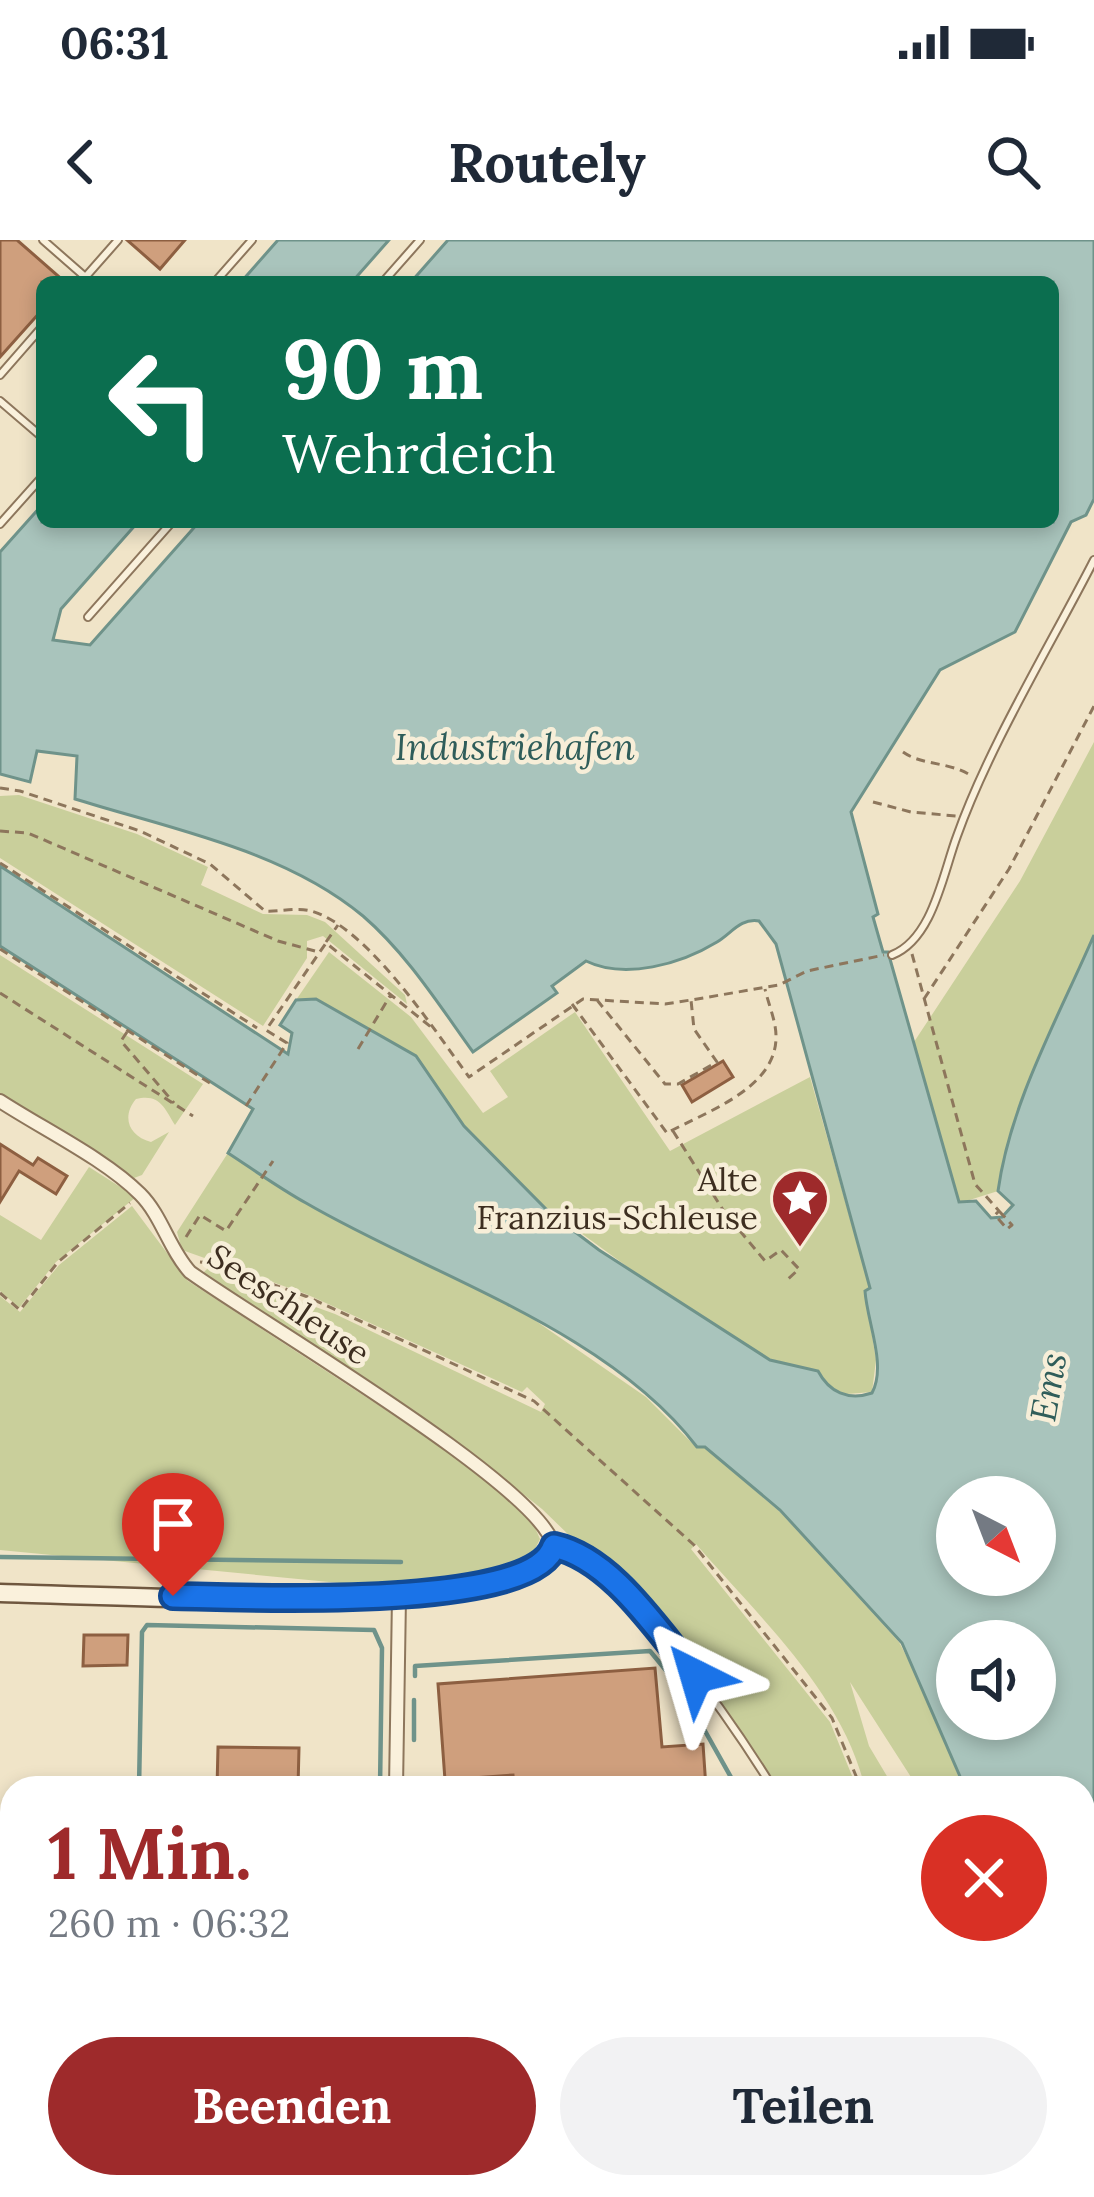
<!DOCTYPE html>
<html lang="de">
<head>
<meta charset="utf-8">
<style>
	:root { --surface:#fff; --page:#f2f2f3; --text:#1f2937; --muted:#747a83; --accent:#9e2a2b }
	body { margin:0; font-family:Lora,serif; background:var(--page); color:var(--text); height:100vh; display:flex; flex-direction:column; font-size:45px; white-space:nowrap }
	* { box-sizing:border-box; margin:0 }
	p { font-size:39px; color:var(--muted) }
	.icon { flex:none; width:66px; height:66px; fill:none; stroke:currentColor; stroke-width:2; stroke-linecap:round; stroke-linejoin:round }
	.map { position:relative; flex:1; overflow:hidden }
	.sheet { position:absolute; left:0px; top:1536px; width:1095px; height:423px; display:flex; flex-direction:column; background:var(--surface); border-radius:36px 36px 0 0; box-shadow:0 6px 18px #0003 }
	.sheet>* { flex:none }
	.guide { position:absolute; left:36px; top:36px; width:1023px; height:252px; border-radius:18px; box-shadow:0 6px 18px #0003; background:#0b6e4f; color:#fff; overflow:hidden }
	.needle { width:78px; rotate:138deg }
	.controls { position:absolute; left:936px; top:1236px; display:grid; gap:24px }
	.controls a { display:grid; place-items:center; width:120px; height:120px; border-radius:50%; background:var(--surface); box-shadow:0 6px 18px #0003; font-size:60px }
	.pin { position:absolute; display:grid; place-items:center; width:102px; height:102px; color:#fff; margin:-123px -51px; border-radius:50% 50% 50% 0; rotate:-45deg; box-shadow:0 0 12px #0007 }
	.pin .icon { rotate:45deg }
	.me { position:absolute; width:132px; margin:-66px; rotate:320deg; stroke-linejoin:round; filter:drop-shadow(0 0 9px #0008) }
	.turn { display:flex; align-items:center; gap:42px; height:252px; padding:0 48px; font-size:54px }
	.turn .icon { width:156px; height:156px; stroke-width:2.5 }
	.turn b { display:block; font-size:84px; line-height:102px }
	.round { display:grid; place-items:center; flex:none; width:126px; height:126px; border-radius:63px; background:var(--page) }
	.summary { display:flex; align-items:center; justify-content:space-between; height:204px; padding:0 48px }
	h1 { font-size:72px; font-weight:700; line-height:90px; color:var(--accent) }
	.primary-button { display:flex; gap:24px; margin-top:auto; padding:24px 48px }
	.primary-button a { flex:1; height:138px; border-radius:72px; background:var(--accent); color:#fff; font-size:48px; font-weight:700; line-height:138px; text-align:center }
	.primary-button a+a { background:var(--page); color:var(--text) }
	.status { display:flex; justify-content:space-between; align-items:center; height:84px; padding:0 60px; background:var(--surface); direction:ltr }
	.status svg { height:33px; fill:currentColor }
	header { display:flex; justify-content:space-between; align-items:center; height:156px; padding:0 48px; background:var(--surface); font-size:54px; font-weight:700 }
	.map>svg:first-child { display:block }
	.green { fill:#c9cf9b }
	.water { fill:#a9c4bc; stroke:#6f938a; stroke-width:3; fill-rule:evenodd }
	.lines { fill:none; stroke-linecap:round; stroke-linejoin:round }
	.stream { stroke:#6f938a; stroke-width:4.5 }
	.building { fill:#cf9f7d; stroke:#8d5f41; stroke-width:3 }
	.lane-casing { stroke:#8d765c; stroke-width:10 }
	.street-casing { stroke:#8d765c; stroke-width:16 }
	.secondary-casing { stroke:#6f573f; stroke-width:21 }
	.path { stroke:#8d765c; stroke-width:3; stroke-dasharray:9 6; stroke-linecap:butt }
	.lane { stroke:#faf1dc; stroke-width:6 }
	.street { stroke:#faf1dc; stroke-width:12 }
	.secondary { stroke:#faf1dc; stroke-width:16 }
	.route-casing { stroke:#114b97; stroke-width:30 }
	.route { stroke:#1a73e8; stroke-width:21 }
	.labels { text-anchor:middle; stroke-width:9; stroke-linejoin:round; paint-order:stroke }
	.poi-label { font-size:33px; fill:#3d2e20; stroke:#f7eed8; text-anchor:end }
	.street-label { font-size:33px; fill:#3d2e20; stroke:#f7eed8 }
	.water-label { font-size:36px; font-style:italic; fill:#2f5d5a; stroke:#f7eed8 }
</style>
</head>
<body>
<div class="status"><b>06:31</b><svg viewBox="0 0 49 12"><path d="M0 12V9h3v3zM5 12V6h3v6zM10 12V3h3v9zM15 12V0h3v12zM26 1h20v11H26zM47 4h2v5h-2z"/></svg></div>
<header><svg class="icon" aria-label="back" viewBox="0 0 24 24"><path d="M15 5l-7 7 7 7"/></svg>Routely<svg class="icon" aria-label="search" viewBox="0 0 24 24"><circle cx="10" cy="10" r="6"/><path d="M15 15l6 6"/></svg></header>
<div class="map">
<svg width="1094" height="1957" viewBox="0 0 1094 1957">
	<rect width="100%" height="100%" fill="#f0e4c8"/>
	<path class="green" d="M1094 502V695L1042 815 998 951 960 963 914 802 1020 641Z
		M19 555 137 594 208 627 201 645 263 674 307 675 325 682 405 755 407 764 323 696 307 701V718L263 786 0 618V556Z
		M329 712 411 777 483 873 508 857 490 831 575 772 670 911 810 837 870 1049 865 1052 876 1120 872 1152 847 1154 833 1150 818 1131 770 1119 647 1041 552 972 517 955 394 819 296 760Z
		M0 715 203 844 175 885C165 869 160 853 136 859 121 877 129 896 151 902L169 892 142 935 134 938 0 853Z
		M233 905 414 997 646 1157 696 1207 705 1208 780 1272 899 1402 926 1454 963 1548H918L850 1442 869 1506 894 1548H865C843 1453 757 1375 696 1304L691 1309 830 1482 857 1548H777L715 1458 634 1358 542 1269 446 1193 203 1033 208 1028 335 1074 541 1172 545 1164 527 1147 522 1152 306 1054 182 1010 177 992Z
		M89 927 136 957 56 1022 19 1068 0 1051V975L41 1000Z
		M132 966 188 1041 438 1204 530 1276 540 1299 529 1321 514 1329 402 1349 0 1310V1056L20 1072 59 1025Z"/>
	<path class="water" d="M278 0H389L352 42H241Z
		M448 0H1094V259L1086 275 1071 282 1015 392 940 430 851 572 878 674 873 677 883 712H888L959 962 976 961 991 978 1002 977 1013 965 998 951C1010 863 1059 776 1094 695V1957L1083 1914V1548H965L902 1403 780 1270 705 1207H697C607 1089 431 1036 306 963 279 948 254 930 228 913L253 869 0 706V626L288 814 292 793 280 785 296 760 316 759 416 816 464 886 550 973 599 1010 770 1120 818 1131C829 1152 848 1161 872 1153 887 1125 867 1082 865 1051L870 1048 776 704 759 681C740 678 732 693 717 702 681 724 625 740 586 721L552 746 557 753 473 812C439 765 407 714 363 676 284 610 171 589 75 559L77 516 37 511 30 542 0 534V312L42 265V282H138L61 369 53 400 90 405 199 282H1053V42H411ZM957 1257H1035V1335H957ZM957 1401H1035V1479H957Z"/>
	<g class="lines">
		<path class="stream" d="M0 1317 401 1322
			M415 1436V1426L650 1411 682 1450 737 1548
			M414 1460V1500
			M139 1548 142 1392 147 1385 374 1390 382 1408 380 1548
			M0 1795 12 1785
			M408 1947 409 1957
			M841 1947 843 1957
			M373 1957V1947"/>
	</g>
	<path class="building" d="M0 0H17L65 42H42V70L0 117Z
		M127 0H185L160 29Z
		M723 821 733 837 692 862 682 845Z
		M0 904 33 925 38 918 67 936 56 954 19 931 0 962Z
		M84 1395H128L127 1425 83 1426Z
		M655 1428 662 1507 703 1504 706 1548H514L513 1535 445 1540 438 1444Z
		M218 1507 299 1508 298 1548H217Z
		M12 1826V1957H0V1844Z"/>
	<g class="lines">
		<g class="lane-casing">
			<path id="lane" d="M43 0 91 42
				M81 42 118 0
				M215 42 252 0
				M383 42 420 0
				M0 135 42 87
				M0 161 42 197
				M0 284 42 237
				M88 377 172 282
				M892 715C933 699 943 633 957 596 989 506 1050 406 1094 320
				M559 1308C624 1322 737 1490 773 1548
				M859 1947 861 1957"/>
		</g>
		<g class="street-casing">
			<path id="street" d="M0 861C43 889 105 919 140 954 162 976 169 1009 190 1032 253 1078 543 1247 554 1307
				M396 1548 399 1357
				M396 1957V1947"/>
		</g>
		<g class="secondary-casing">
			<path id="secondary" d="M0 1353C81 1354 529 1381 554 1307"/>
		</g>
		<path class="path" d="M903 512C923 526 947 521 970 535
			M0 548 20 551 140 591 210 624 265 671C279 672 297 667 311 671 368 687 434 790 469 837L583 759 665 764 691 760 779 745 807 731 884 715
			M873 562 911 572 956 576
			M0 591 28 593 278 701 315 711
			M0 623 257 788
			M326 702 338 685
			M0 709 213 845
			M912 714 975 944 999 971
			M0 753 193 876
			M924 759 1009 629 1094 466
			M597 760 665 844H678L717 822 694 789 691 760
			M572 764 667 893C705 872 777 849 776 796 776 781 768 763 765 749
			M127 792 121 801 174 863
			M358 809 390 756
			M246 866 287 803 266 790 326 703 431 787
			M673 891 725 973 765 1021 781 1010 799 1029 788 1039
			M999 971 1012 985 1007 989 995 975Z
			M186 997 200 975 226 991 273 921
			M200 1022 213 1023 308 1057 534 1161 694 1305 832 1478 861 1548
			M0 1053 20 1070 58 1022 130 963
			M939 1947 941 1957"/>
		<use href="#lane" class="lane"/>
		<use href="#street" class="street"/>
		<use href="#secondary" class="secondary"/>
	</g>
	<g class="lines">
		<g class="route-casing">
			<path id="route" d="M173 1356C236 1357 533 1372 554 1306 613 1319 658 1392 696 1436"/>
		</g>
		<use href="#route" class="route"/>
	</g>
	<defs>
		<g id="sight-pin" transform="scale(3)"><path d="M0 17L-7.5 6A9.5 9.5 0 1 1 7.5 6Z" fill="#9e2a2b" stroke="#f7eed8"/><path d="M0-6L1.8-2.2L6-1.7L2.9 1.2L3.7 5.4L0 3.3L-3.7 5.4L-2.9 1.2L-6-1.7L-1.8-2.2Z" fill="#fff"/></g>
	</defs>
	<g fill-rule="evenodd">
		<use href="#sight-pin" x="800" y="958"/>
	</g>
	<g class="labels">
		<g class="poi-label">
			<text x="758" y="951">Alte<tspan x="758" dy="38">Franzius-Schleuse</tspan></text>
		</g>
		<g class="street-label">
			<text transform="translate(289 1064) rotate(34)" y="12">Seeschleuse</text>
		</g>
		<g class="water-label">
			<text x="515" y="520">Industriehafen</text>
			<text transform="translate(1048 1147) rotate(-80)" y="13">Ems</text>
		</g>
	</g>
</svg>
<div class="controls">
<a><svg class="needle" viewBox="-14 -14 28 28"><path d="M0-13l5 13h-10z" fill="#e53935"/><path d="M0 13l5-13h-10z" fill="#747a83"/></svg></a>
<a><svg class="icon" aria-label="sound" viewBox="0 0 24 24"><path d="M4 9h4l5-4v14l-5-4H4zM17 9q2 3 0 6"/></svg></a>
</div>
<div class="pin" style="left:173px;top:1356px;background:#d93025"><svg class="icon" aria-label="arrive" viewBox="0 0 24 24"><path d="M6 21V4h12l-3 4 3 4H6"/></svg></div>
<svg class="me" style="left:696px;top:1436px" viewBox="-20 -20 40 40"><path d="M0-17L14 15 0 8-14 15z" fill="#1a73e8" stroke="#fff" stroke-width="4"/></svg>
<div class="guide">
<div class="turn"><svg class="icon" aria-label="left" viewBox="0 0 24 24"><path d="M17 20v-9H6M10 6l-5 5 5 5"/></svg><div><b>90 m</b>Wehrdeich</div></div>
</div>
<section class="sheet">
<div class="summary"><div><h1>1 Min.</h1><p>260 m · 06:32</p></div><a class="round" style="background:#d93025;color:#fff"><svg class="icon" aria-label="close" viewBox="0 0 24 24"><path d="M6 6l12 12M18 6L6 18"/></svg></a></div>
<div class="primary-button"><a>Beenden</a><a>Teilen</a></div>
</section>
</div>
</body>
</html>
